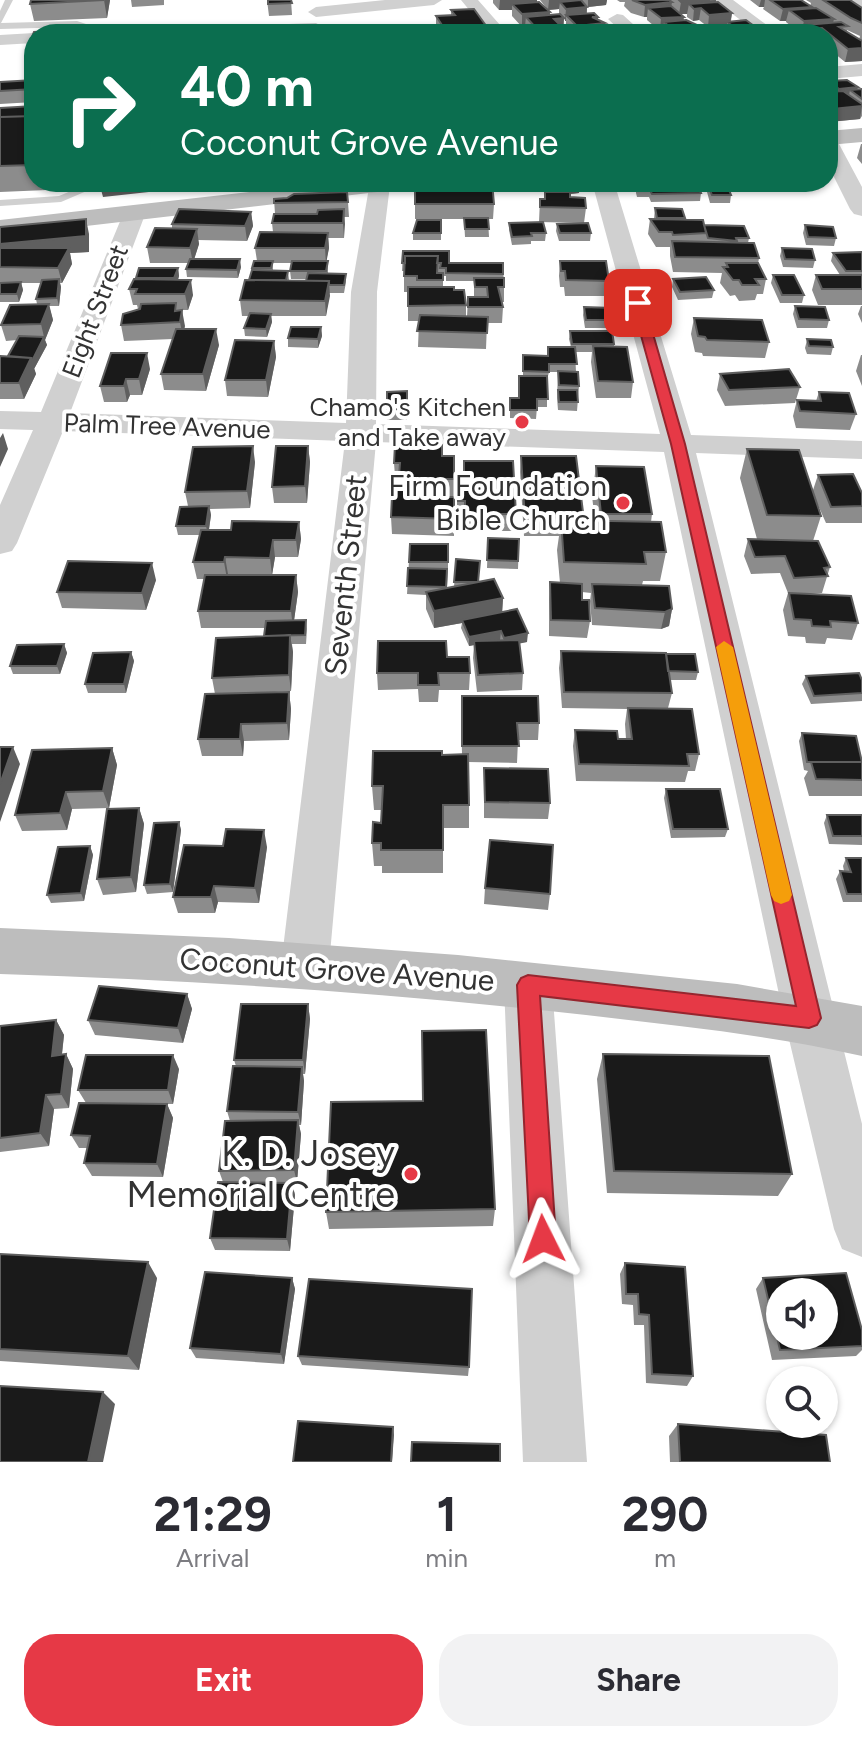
<!DOCTYPE html>
<html lang="en">
<head>
<meta charset="utf-8">
<style>
	:root { --surface:#fff; --page:#f2f2f3; --text:#2b2b33; --muted:#7c7c81; --accent:#e63946 }
	body { margin:0; font-family:Figtree,sans-serif; background:var(--page); color:var(--text); height:100vh; display:flex; flex-direction:column; font-size:30px; white-space:nowrap }
	* { box-sizing:border-box; margin:0 }
	p { font-size:26px; color:var(--muted) }
	.icon { flex:none; width:44px; height:44px; fill:none; stroke:currentColor; stroke-width:2; stroke-linecap:round; stroke-linejoin:round }
	.map { position:relative; height:1462px; overflow:hidden }
	.drawer { display:flex; flex-direction:column; background:var(--surface); flex:1 }
	.drawer>* { flex:none }
	.guide { position:absolute; left:24px; top:24px; width:814px; height:168px; border-radius:32px; box-shadow:0 2px 6px #0004; background:#0b6e4f; color:#fff; overflow:hidden }
	.tools { position:absolute; left:766px; top:1278px; display:grid; gap:16px }
	.tools a { display:grid; place-items:center; width:72px; height:72px; border-radius:50%; background:var(--surface); box-shadow:0 2px 6px #0004; font-size:40px }
	.pin { position:absolute; display:grid; place-items:center; width:68px; height:68px; color:#fff; margin:-34px; border-radius:16px; box-shadow:0 4px 12px #0006 }
	.me { position:absolute; width:88px; margin:-44px; rotate:357deg; stroke-linejoin:round; filter:drop-shadow(0 0 6px #0008) }
	.turn { display:flex; align-items:center; gap:28px; height:168px; padding:0 24px; font-size:36px }
	.turn .icon { width:104px; height:104px; stroke-width:2.5 }
	.turn b { display:block; font-size:56px; line-height:68px }
	.eta { display:flex; justify-content:space-evenly; align-items:center; height:136px; text-align:center }
	.eta b { font-size:48px; font-weight:700; line-height:56px }
	.action { display:flex; gap:16px; margin-top:auto; padding:16px 24px }
	.action a { flex:1; height:92px; border-radius:32px; background:var(--accent); color:#fff; font-size:32px; font-weight:700; line-height:92px; text-align:center }
	.action a+a { background:var(--page); color:var(--text) }
	.map>svg:first-child { display:block }
	.lines { fill:none; stroke-linecap:round; stroke-linejoin:round }
	.lane { fill:#d0d0d0; fill-rule:evenodd }
	.street { fill:#d0d0d0; fill-rule:evenodd }
	.secondary { fill:#bdbdbd; fill-rule:evenodd }
	.wall { fill:#8c8c8c; fill-rule:evenodd }
	.shaded-wall { fill:#5f5f5f }
	.building { fill:#1a1a1a; stroke:#5f5f5f; stroke-width:2; fill-rule:evenodd }
	.route { fill:#e63946; stroke:#96252e; stroke-width:2 }
	.slow { fill:#f59e0b }
	.poi-dot { fill:#e63946; stroke:#fff; stroke-width:3 }
	.labels { text-anchor:middle; stroke-width:8; stroke-linejoin:round; paint-order:stroke }
	.far-street-label { font-size:26px; fill:#333; stroke:#fff }
	.far-poi-label { font-size:26px; fill:#333; stroke:#fff; text-anchor:end }
	.poi-label { font-size:30px; fill:#333; stroke:#fff; text-anchor:end }
	.street-label { font-size:30px; fill:#333; stroke:#fff }
	.near-poi-label { font-size:36px; fill:#333; stroke:#fff; text-anchor:end }
</style>
</head>
<body>
<div class="map">
<svg width="862" height="1462" viewBox="0 0 862 1462">
	<rect width="100%" height="100%" fill="#fff"/>
	<g class="lines">
		<path class="lane" d="M5 0H13L1 23 77 21 89 25V34H81V28L76 27 0 29V11Z
			M78 182H90L89 190 61 202 0 206V200L59 196 78 188Z"/>
		<path class="street" d="M385 0H442L434 5 316 17 308 12 316 7Z
			M461 0H478L508 34H489Z
			M714 0H733L779 34H759Z
			M843 0H862V11Z
			M617 14 623 15 644 34H624L608 19Z
			M316 23 325 28 322 32 134 34 143 29Z
			M34 33 39 34H34V43L0 45V35Z
			M862 64V76L828 79V67Z
			M828 138 839 144 862 187V216L854 214 850 209 828 165Z
			M370 182H388L390 185 377 292 376 424 660 434 592 182H614L691 435 862 441V459L696 453 862 1124V1257L842 1249 834 1229 784 1018 664 452 376 442 329 965 322 980 305 986 288 980 281 965 345 441 63 431 17 543 12 551 0 554V505L33 430 0 429V411L41 412 126 207H142L146 212 70 413 346 423 351 292Z
			M528 963 545 970 552 985 587 1462H523L504 985 511 970Z"/>
		<path class="secondary" d="M862 128V142L828 145V131Z
			M337 182H415L412 187 403 189 0 236V220Z
			M0 928 229 938 458 955 737 984 862 1006V1056C771 1035 679 1026 586 1015 391 993 196 980 0 974Z"/>
	</g>
	<path class="wall" d="M110 0 107 18 34 21 30 4Z
		M131 0H164V5L132 7Z
		M267 0H291L292 15 269 16Z
		M493 0H537V2L550 12V15L559 14V9L548 10 540 0H578L587 7V13L598 17V20L605 23V27L627 34H572L566 27V21L564 19 563 31 566 34H530L525 29V26L522 27 512 16V10H499L493 3Z
		M581 0H607L606 5 588 7Z
		M617 0H716V2L732 13 731 21 754 26 753 30 766 34H725L727 25 708 27 699 20 693 21 687 17V14H681L684 20 708 30 707 34H662L663 31H660L647 20V17H644L631 13 624 6 625 2H620Z
		M750 0H801L811 9 814 8 810 6 811 3 806 0H850L862 8V61L845 62 828 48V34H801L786 22V21H780L763 9 764 7H759ZM847 30 860 36 859 40 847 32Z
		M451 10 492 34H405V27L436 25V16L451 15Z
		M86 30V34H34V57H32L29 44 34 32Z
		M34 80V102L0 104V82Z
		M828 81 857 90 862 89V116L860 119 828 122Z
		M34 106V182H50L47 190 0 192V108Z
		M861 144H862V164L857 158Z
		M177 182H235V185L178 189Z
		M469 182 494 204 493 219H488L489 237H465L464 219H415V191H469Z
		M544 182H578L579 193 570 194V197L586 208 584 223 539 222 540 199H544L545 192H550Z
		M654 182H726L725 184 655 185Z
		M739 182H762L761 188H742Z
		M771 182H819L818 186 772 185Z
		M636 185 701 193 700 201 651 202 649 197H637L636 193Z
		M708 185 731 195 730 203H710L707 192Z
		M274 199 348 202 349 217H344V238H328L329 248 326 261H328V273L346 274V282L344 293H329L326 316H271L272 322 267 337 245 336 244 328 249 316H242L240 300 249 280 252 268 257 261 255 248 273 232 272 223 275 214ZM273 263H292L290 271 291 279H307L306 281 289 280 288 271 273 270Z
		M655 208 685 219 749 238 748 243 759 258 758 264 766 279 763 294H757L755 300 739 301 735 295 730 296 720 283 722 273 673 272 670 256V247H656L648 234 650 219H654Z
		M251 212 253 226 247 241 198 240 199 244 194 259 241 267 238 278 187 277 186 269 189 263H150L147 247 172 228V224Z
		M441 220V240H413V233Z
		M509 223 546 233 545 241H531V244L512 245 509 230Z
		M557 224 591 233 590 241H559L556 231Z
		M805 225 836 238 834 246 806 245 803 233Z
		M0 227 89 234V252L70 253 72 264 62 283H60L61 287 59 306H49L53 320 45 340 47 345 34 369 36 374 24 399H0V356H8L17 340 6 341 1 325 37 304 36 299 41 283H21L23 290 19 302H0Z
		M782 248 815 260 813 268 783 267 780 256Z
		M403 251 449 263H503L504 287V302H502L503 307 502 323H487L486 349 418 347 419 321H408V292H404V271H402ZM443 276H446V281H474V297H468L467 317H466V305L454 290 443 287Z
		M862 252V305H818L812 290 816 275H840L831 261 833 253Z
		M560 261 609 281 607 296H565L564 287H560L559 276Z
		M178 268 179 276 178 280 193 295 188 310H177H182L184 329 219 345 206 391 164 390 161 374 173 339 124 341 121 325 138 309 137 305H133L129 289 136 278Z
		M773 275 804 295 802 303H780L771 283Z
		M673 279 714 290 712 298 678 300 672 287Z
		M795 306 829 320 827 328H797L793 314Z
		M861 306H862V323L858 314Z
		M584 307 614 320 613 328H585L583 315Z
		M694 318 769 342 765 358 703 356 702 353 695 352 691 334Z
		M321 327 322 336 318 348 288 347V338Z
		M570 331 614 344V346L633 382 631 398H596L591 362 592 352H575L576 372 579 386 577 411 558 410 557 398 558 372H549L547 380V407H537L536 419 510 418V398H518L519 376H523V355L547 356 548 347H571L569 339Z
		M807 340 833 347 831 355 807 354 805 348Z
		M274 341 276 357 268 397 227 396 225 380Z
		M861 355H862V386L856 371Z
		M150 369 142 395H130L127 402H104L100 386Z
		M720 374 800 387 795 403 725 406 717 390Z
		M407 391V420H387V392Z
		M819 392 856 414 850 430 796 428 793 416 797 400 816 401Z
		M308 446 310 462 307 503H274L272 487Z
		M747 449 813 490 818 475 862 493V523H826L817 503 821 516 813 541 830 567 822 593 808 594 858 623 852 640 827 638 825 644 806 643 805 637 788 636 783 610 788 593 780 573 751 574 744 556 748 539H757L740 478Z
		M442 456H454V496L432 497H454V536L392 534 391 517 395 476 394 463Z
		M521 456 584 521H595L592 496 596 466 652 514 651 522 666 552 660 581H643L642 585 672 609 669 626 661 629 592 625 590 601 591 593 582 592V600L590 621 587 638 549 636V599L550 582 560 583 557 550 559 536H524L520 472Z
		M464 461 516 514 515 531H464V518H457V487H464Z
		M255 462 250 508 210 509 211 515 209 530H231L299 522 301 539 298 557H275L272 575H228H296L298 592 294 620H306L307 629 306 644H292L293 652 291 691 257 693 289 692 291 709 289 740 244 741 243 756H202L198 739 215 694 212 678 264 636 265 628H201L198 611 205 579H197L193 562 200 535H178L176 526 188 506 185 492Z
		M488 538 519 539 518 569 487 568Z
		M410 544H448V571L447 588 454 587 456 559 478 582 503 598 502 612 527 642 519 643 523 673 522 690 477 692 473 658 474 645 469 646 461 628 462 623 434 628 426 609V595L407 594Z
		M156 580 146 610 62 608 57 592Z
		M64 644 67 653 60 674H13L10 666Z
		M561 651 666 654 698 672 696 680H670L672 693 668 708 699 754 695 771H688L685 782 576 781 573 746 575 730 618 739H626L625 724 627 709 562 708 559 668Z
		M131 652 134 661 126 693H88L85 684Z
		M447 657 470 673 469 690H439L438 702H419L418 689 378 690 377 673Z
		M806 676 862 680V701L811 704 802 684Z
		M461 713 539 723 538 740H518L517 763 468 762 469 805V828H443V873H382V866H374L372 843 381 823 382 810H374L372 786 442 755 462 754Z
		M802 733 862 762V796H809L804 778 808 771 804 770 799 741Z
		M112 748 117 765 109 808 72 809 67 830 22 831 15 815Z
		M484 768 550 803 548 819 484 818Z
		M666 789 728 829 725 837 671 838 664 798Z
		M139 808 144 824 136 892 103 895 97 879Z
		M827 815H862V845L829 844 824 823Z
		M179 822 181 830 173 892 147 894 144 885Z
		M90 846 93 855 84 901 51 903 47 895Z
		M223 846 267 847 259 903 218 902 215 913H178L173 897Z
		M846 858H862V902H843L836 879 840 871H844L843 866Z
		M485 888 550 894 548 910 484 904Z
		M187 994 192 1009 183 1043 95 1035 88 1020Z
		M308 1004 310 1019 305 1074H303L304 1081 301 1125H299L301 1134 297 1182 281 1183H292L295 1195 290 1251 215 1250 210 1238 223 1182 219 1171 230 1121 227 1111 236 1066 234 1060Z
		M56 1020 64 1035 62 1055 66 1054 73 1069 69 1108 54 1109 49 1146 0 1152V1026Z
		M603 1054 792 1174 778 1196 607 1193 597 1079Z
		M179 1069 173 1104H144H167L173 1118 163 1177 92 1176 84 1163 87 1148H79L71 1135 86 1103 78 1090Z
		M423 1101 495 1209 493 1226 329 1229 326 1212Z
		M0 1254 157 1278 139 1370 0 1361Z
		M625 1263 693 1376 687 1386 646 1383 644 1325H634L633 1305 622 1304 620 1274Z
		M292 1278 295 1289 284 1364 196 1358 190 1348Z
		M763 1278 862 1330V1350L856 1356 772 1360 756 1289Z
		M298 1356 469 1367 468 1376 302 1365Z
		M678 1424 830 1462H670L669 1436Z"/>
	<path class="shaded-wall" d="M104 0H110L107 18Z
		M500 0H537V8L512 4V10H499Z
		M549 0H578V8L587 7 586 19 566 15V21H565L566 9 560 2 559 9 548 10Z
		M588 0H607L606 5 588 7Z
		M716 0 714 12 701 8 699 20 693 21 694 9 689 4 687 14H679L681 2Z
		M761 0H765L764 7H759Z
		M672 2 670 14 648 8 647 17H644L645 5Z
		M812 7 809 19 789 10 786 21H780L783 9Z
		M550 12 549 25 526 17 525 26 522 27V14Z
		M732 13 730 24 727 22V25L708 27 709 15Z
		M592 17H598V24L605 23 604 34 592 28 591 34H577V26Z
		M684 17 682 29 664 22 663 31H660L661 18Z
		M564 18 563 31 537 34V29L554 19Z
		M834 19 831 31 822 28 820 34H810L811 29 804 25 802 34H801L804 21Z
		M754 26 753 34 737 32V34H735L736 28Z
		M708 30 707 34H677V33Z
		M862 48V61L845 62 848 49Z
		M828 84H832L828 97Z
		M858 87 856 94 850 90 849 95 837 96 839 89Z
		M862 106 860 119 829 122 832 109Z
		M99 182H156L158 191 103 197Z
		M580 185 579 193 553 196V188Z
		M344 209 345 224 344 238 343 223Z
		M251 212 253 226 247 241 245 226Z
		M86 219 89 234V252L70 253 72 264 62 283 58 268 0 260V244Z
		M197 229 199 244 193 263 190 248Z
		M328 233 329 248 326 264 325 248Z
		M240 259 241 267 238 278 237 270Z
		M178 268 179 276 176 286 174 278Z
		M59 279 61 287 59 306 57 298Z
		M191 280 193 295 188 310 185 294Z
		M329 281 330 296 326 316 325 301Z
		M21 282 23 290 19 302 17 294Z
		M49 304 53 320 45 340 47 345 34 369 32 361 44 337 41 324Z
		M182 310 185 326 183 338 180 322Z
		M271 314 272 322 267 337 266 329Z
		M321 327 322 336 318 348V339Z
		M216 329 219 345 206 391 203 374Z
		M274 341 276 357 268 397 266 380Z
		M147 353 150 369 142 395 139 379Z
		M31 358 36 374 24 399 19 383Z
		M126 379 130 395 127 402 124 386Z
		M3 433 8 449 0 467V438Z
		M253 446 255 462 250 508 247 491Z
		M308 446 310 462 307 503 305 486Z
		M209 506 211 515 208 535 206 526Z
		M299 522 301 539 298 557 296 540Z
		M273 540 275 557 272 575 270 558Z
		M225 557 228 574 227 579 224 562Z
		M152 563 156 580 146 610 142 593Z
		M296 575 298 592 293 628 291 611Z
		M503 598 502 615 462 620V623L434 628V611Z
		M672 609 669 626 661 629 665 612Z
		M501 631 500 640 469 646V637Z
		M528 633 527 642 503 647 504 638Z
		M290 635 293 652 291 691 289 675Z
		M64 644 67 653 60 674 57 666Z
		M131 652 134 661 126 693 124 684Z
		M289 692 291 709 289 740 287 723Z
		M241 724 244 741 243 756 240 739Z
		M13 747 20 764 0 822V784Z
		M112 748 117 765 109 808 103 791Z
		M66 792 72 809 67 830 60 813Z
		M139 808 144 824 136 892 131 877Z
		M179 822 181 830 173 892 170 884Z
		M264 830 267 847 259 903 255 888Z
		M90 846 93 855 84 901 81 893Z
		M214 886 218 902 215 913 211 897Z
		M187 994 192 1009 183 1043 178 1028Z
		M308 1004 310 1019 305 1074 303 1060Z
		M56 1020 64 1035 60 1070 52 1056Z
		M66 1054 73 1069 69 1108 61 1094Z
		M173 1055 179 1069 173 1104 168 1090Z
		M302 1067 304 1081 301 1125 298 1112Z
		M46 1095 54 1109 49 1146 40 1133Z
		M167 1104 173 1118 163 1177 157 1164Z
		M298 1120 301 1134 297 1182 294 1170Z
		M292 1183 295 1195 290 1251 287 1239Z
		M148 1262 157 1278 139 1370 128 1356Z
		M292 1278 295 1289 284 1364 281 1354Z
		M103 1392 115 1404 103 1462H88Z
		M393 1427 394 1435 392 1462H391Z"/>
	<path class="building" d="M31 0H104L30 4Z
		M268 0H291L292 3 268 4Z
		M581 0 587 7 566 9 560 2Z
		M632 0H669L672 2 645 5Z
		M679 0H710L681 2Z
		M770 0H801L812 7 783 9Z
		M823 0H850L862 8V23L851 18Z
		M539 2 550 12 522 14 512 4Z
		M718 2 732 13 709 15 701 8 694 9 689 4Z
		M671 6 684 17 661 18 648 8Z
		M816 8 834 19 804 21 789 10Z
		M474 9 492 34H409L405 27 442 25 436 16 455 15 451 10Z
		M594 13 598 17H592L605 23 577 26 566 15Z
		M560 14 564 18 554 19 562 27 537 29 526 17Z
		M686 20 708 30 677 33 664 22Z
		M746 20 754 26 736 28 727 22Z
		M841 22 848 26 839 27 862 41V48L848 49 822 28 811 29 804 25Z
		M619 26 627 33 599 34 592 28Z
		M294 27V34H263V28Z
		M86 30 85 34H34V44H29L34 32Z
		M562 30 566 34H536L535 32Z
		M758 30 766 34H740L737 32Z
		M34 80V89L0 91V82Z
		M847 80 858 87 839 89 829 81Z
		M862 89V99L850 90Z
		M843 91 862 104V106L832 109 828 106V92Z
		M34 106V116L0 117V108Z
		M34 116V165L0 166V117Z
		M470 182H492L494 204H415V191H470Z
		M549 182H578L580 185 553 188Z
		M697 184 701 193 652 194 650 190H638L636 185Z
		M708 185H727L731 195H712Z
		M347 192 348 202 274 203V199L287 198 294 194Z
		M545 192H570V197L585 198 586 208 540 207V199H545Z
		M655 208 682 209 685 218H657Z
		M179 209 251 212 245 226 172 224Z
		M344 209 343 223H272L274 214H317L318 210Z
		M464 218H488L489 229H465Z
		M86 219V236L0 244V227Z
		M650 219 703 220 706 233 673 235 672 232H659Z
		M417 220H441V233H413Z
		M543 222 546 233H531L532 236 512 237 509 223Z
		M588 223 591 233H560L557 224Z
		M704 225 744 226 749 238H736L737 241 708 238Z
		M805 225 833 227 836 238 808 237Z
		M155 228 197 229 190 248 147 247Z
		M260 232 328 233 325 248H255Z
		M672 241 754 243 759 258 675 257Z
		M0 248H69L58 268 0 267Z
		M782 248 812 249 815 260 785 259Z
		M403 251H449V263H503V274L446 273V268H440L441 263H437L438 256H405V263H402Z
		M862 252V271H846L833 253Z
		M405 256H438L437 273H443V280H417V276H404Z
		M190 259H240L237 270 186 269Z
		M254 261H273L271 268H252Z
		M292 261H328L326 271H290Z
		M560 261H606L609 281 566 280 565 271H561Z
		M726 263H758L766 279H755L759 285H742L739 280H733L723 267H728Z
		M139 268H178L174 278H136Z
		M252 270 288 271 286 280H249Z
		M308 273 346 274 344 285H329V281H306Z
		M773 275H794L804 295H782Z
		M816 275H862V289H822Z
		M706 277 714 290 680 292 673 279Z
		M474 278H504V287H498L503 307H468V297H488L487 287H475Z
		M59 279 57 298 36 299 42 280Z
		M134 279 191 280 185 294H135L137 289H129Z
		M245 280 329 281 325 301 240 300Z
		M21 282 17 294H0V283Z
		M408 287H454V290H464L466 305 408 306Z
		M176 303 175 311 182 310 180 322 121 325 123 314 140 309 141 304Z
		M49 304 41 324 1 325 10 305Z
		M795 306 825 307 829 320 799 319Z
		M584 307 612 308 614 320H586Z
		M250 313 271 314 266 329 244 328Z
		M420 315 488 317 487 333 417 331Z
		M694 318 762 320 769 342 707 340 705 337 698 336Z
		M291 327H321L318 339 288 338Z
		M176 329H216L203 374H161Z
		M570 331H612L614 344H572Z
		M19 336 44 337 32 361 31 358 8 356Z
		M807 339 831 340 833 347 809 346Z
		M235 340 274 341 266 380H225Z
		M593 346 627 347 633 382 598 381Z
		M548 347H575L577 364H549V372L523 371V355L548 356Z
		M111 353H147L139 379H126L124 386H100Z
		M0 356 31 358 19 383H0Z
		M789 369 800 387 729 390 720 374Z
		M558 371 578 372 579 386 559 385Z
		M519 376H547L548 399H537V410H510V398H519Z
		M558 390H577L578 402H559Z
		M407 391V411L387 412V392Z
		M819 392 849 393 856 414 800 411 797 400 821 401Z
		M395 445H442V456H454V479H432V497H454V519L391 517 393 476H399L400 463H394Z
		M253 446 247 491 185 492 193 447Z
		M276 446H308L305 486 272 487Z
		M747 449 799 450 821 516 767 515Z
		M521 456H576L584 520 525 519Z
		M464 461H513L516 514H465V501H458L457 487H464Z
		M596 466 644 467 652 514H601Z
		M853 474 862 493V506L831 507 818 475Z
		M209 506 206 526H176L180 507Z
		M561 520 661 522 666 552H644L646 564 564 562Z
		M232 521 299 522 296 540H273L270 558 225 557 224 562H193L201 530H231Z
		M488 538 519 539 518 561 487 560Z
		M748 539 818 541 830 567 824 568 828 576 794 578 785 556 755 557Z
		M410 544H448V562H409Z
		M456 559 480 561 478 582H454Z
		M68 561 152 563 142 593 57 592Z
		M408 568 447 569 446 587 407 586Z
		M205 575H296L291 611H198Z
		M494 579 503 598 434 611 426 592Z
		M550 582 582 584V600H589L590 621 551 620Z
		M592 584 669 586 672 609 665 612 595 608Z
		M789 593 851 596 858 623 830 621 831 627 812 626 811 620 794 619Z
		M517 609 528 633 504 638 501 631 469 637 462 620Z
		M306 620 305 635 264 636 266 621Z
		M290 635 289 675 212 678 216 638Z
		M519 640 523 673 478 675 474 641Z
		M378 641H446L447 657H469L470 673H438L439 685H418V673H377Z
		M64 644 57 666H10L17 645Z
		M561 651 666 653 672 693 564 692Z
		M131 652 124 684H85L93 653Z
		M666 654H695L698 672 668 671Z
		M859 673 862 680V693L814 696 806 676Z
		M289 692 287 723 241 724 240 739H198L205 694Z
		M462 696H538L539 723H517L519 746H462Z
		M628 708 692 709 699 754H687L689 766 579 764 575 730 617 731 618 739H632Z
		M802 733 856 736 862 762H807Z
		M0 747H13L0 784Z
		M112 748 103 791 66 792 60 813 15 815 32 750Z
		M373 751H442V755L468 754 469 805H443V850H381V843H372L373 822 381 823 383 786H372Z
		M811 762H862V780L816 779Z
		M484 768 548 769 550 803 485 802Z
		M666 789H720L728 829H673Z
		M139 808 131 877 97 879 107 809Z
		M827 815H862V836H833Z
		M179 822 170 884 144 885 154 823Z
		M226 829 264 830 255 888 214 886 211 897H173L184 845 223 846Z
		M490 840 553 845 550 894 485 888Z
		M90 846 81 893 47 895 58 847Z
		M846 858H862V894H847L840 871 851 872Z
		M99 986 187 994 178 1028 88 1020Z
		M241 1004H308L303 1060H234Z
		M56 1020 52 1056 66 1054 61 1094 46 1095 40 1133 0 1138V1026Z
		M486 1030 495 1209 326 1212 331 1102 423 1101 422 1031Z
		M603 1054 769 1056 792 1174 614 1171Z
		M86 1055H173L168 1090H78Z
		M233 1066 302 1067 298 1112 227 1111Z
		M79 1103 167 1104 157 1164 84 1163 90 1136 71 1135Z
		M298 1120 294 1170 219 1171 225 1121Z
		M218 1182 292 1183 287 1239 210 1238Z
		M0 1254 148 1262 128 1356 0 1349Z
		M625 1263 685 1267 693 1376 652 1374 649 1315 639 1314 638 1294H626Z
		M205 1272 292 1278 281 1354 190 1348Z
		M846 1273 862 1330V1346L780 1350 763 1278ZM780 1292H824V1336H780Z
		M309 1279 472 1289 469 1367 298 1356Z
		M0 1386 103 1392 88 1462H0Z
		M298 1421 393 1427 391 1462H293Z
		M678 1424 826 1435 830 1462H680Z
		M412 1442 500 1444V1462H411Z"/>
	<path class="route" d="M638 299 644 303 685 444 821 1018 817 1025 809 1028 540 996 556 1239 552 1248 543 1252 534 1248 530 1239 517 985 521 978 528 975 796 1006 671 444 632 303Z"/>
	<path class="slow" d="M724 641 733 647 792 895 789 901 781 904 774 901 771 895 716 647Z"/>
	<g class="poi-dot">
		<circle cx="522" cy="422" r="8"/>
		<circle cx="623" cy="503" r="8"/>
		<circle cx="411" cy="1174" r="8"/>
	</g>
	<g class="labels">
		<g class="far-street-label">
			<text transform="translate(95 311) rotate(-69)" y="9">Eight Street</text>
			<text transform="translate(167 426) rotate(2)" y="9">Palm Tree Avenue</text>
		</g>
		<g class="far-poi-label">
			<text x="506" y="416">Chamo's Kitchen<tspan x="506" dy="30">and Take away</tspan></text>
		</g>
		<g class="poi-label">
			<text x="607" y="496">Firm Foundation<tspan x="607" dy="34">Bible Church</tspan></text>
		</g>
		<g class="street-label">
			<text transform="translate(346 575) rotate(-84)" y="10">Seventh Street</text>
			<text transform="translate(337 970) rotate(4)" y="10">Coconut Grove Avenue</text>
		</g>
		<g class="near-poi-label">
			<text x="395" y="1166">K. D. Josey<tspan x="395" dy="41">Memorial Centre</tspan></text>
		</g>
	</g>
</svg>
<div class="tools">
<a><svg class="icon" aria-label="sound" viewBox="0 0 24 24"><path d="M4 9h4l5-4v14l-5-4H4zM17 9q2 3 0 6"/></svg></a>
<a><svg class="icon" aria-label="search" viewBox="0 0 24 24"><circle cx="10" cy="10" r="6"/><path d="M15 15l6 6"/></svg></a>
</div>
<div class="pin" style="left:638px;top:303px;background:#d93025"><svg class="icon" aria-label="arrive" viewBox="0 0 24 24"><path d="M6 21V4h12l-3 4 3 4H6"/></svg></div>
<svg class="me" style="left:543px;top:1239px" viewBox="-20 -20 40 40"><path d="M0-17L14 15 0 8-14 15z" fill="#e63946" stroke="#fff" stroke-width="4"/></svg>
<div class="guide">
<div class="turn"><svg class="icon" aria-label="right" viewBox="0 0 24 24"><path d="M7 20v-9h11M14 6l5 5-5 5"/></svg><div><b>40 m</b>Coconut Grove Avenue</div></div>
</div>
</div>
<section class="drawer">
<div class="eta">
<div><b>21:29</b><p>Arrival</p></div>
<div><b>1</b><p>min</p></div>
<div><b>290</b><p>m</p></div>
</div>
<div class="action"><a>Exit</a><a>Share</a></div>
</section>
</body>
</html>
